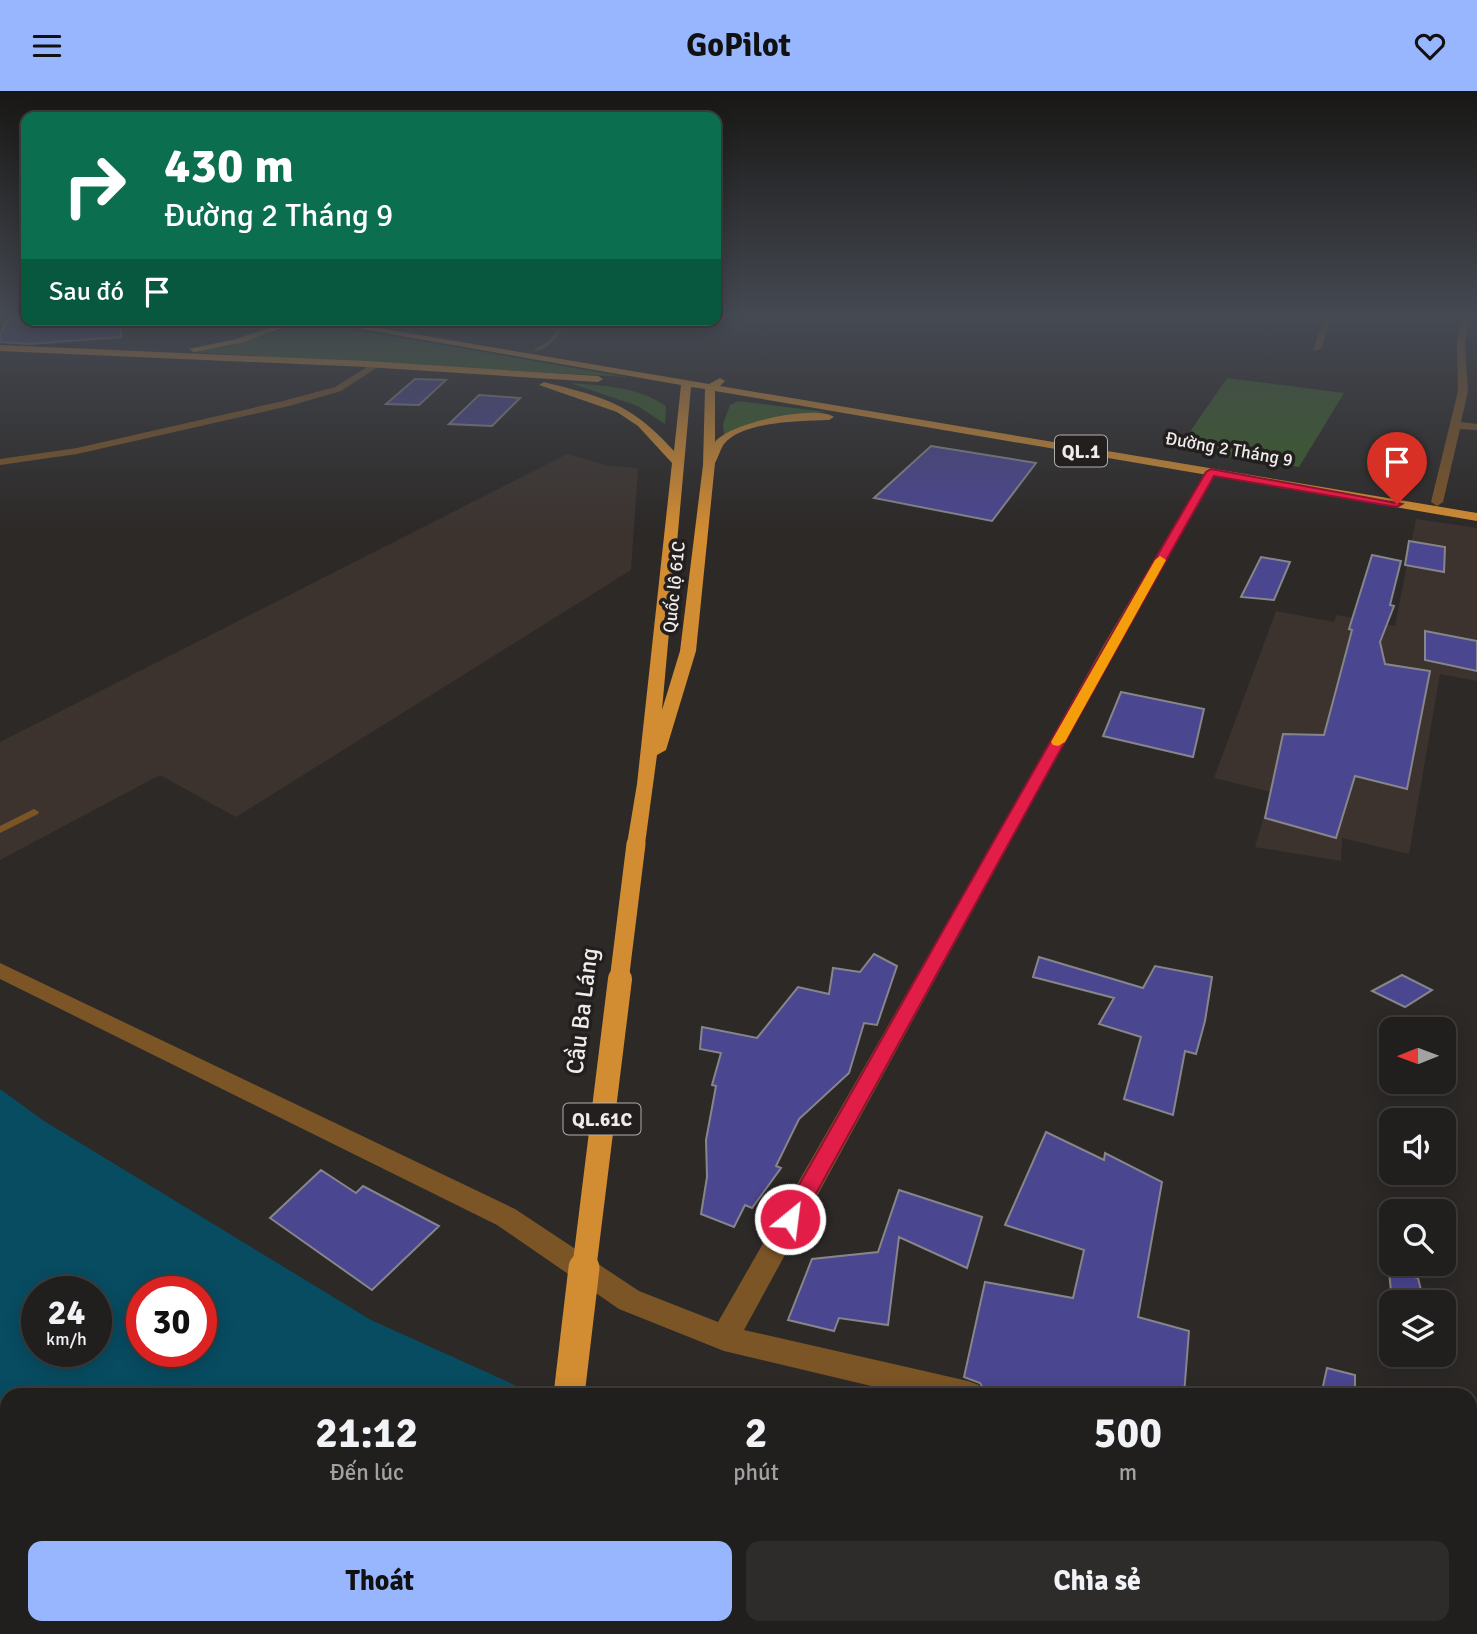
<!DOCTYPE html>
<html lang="vi">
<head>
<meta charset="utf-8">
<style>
	:root { --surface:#211f1d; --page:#2d2c2a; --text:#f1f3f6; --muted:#a2a2a4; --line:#3e3d3b; --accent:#97b6fd }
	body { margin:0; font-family:Signika,sans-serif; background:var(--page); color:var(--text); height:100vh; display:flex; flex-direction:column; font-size:26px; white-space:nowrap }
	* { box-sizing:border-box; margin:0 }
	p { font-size:23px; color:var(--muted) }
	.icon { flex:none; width:38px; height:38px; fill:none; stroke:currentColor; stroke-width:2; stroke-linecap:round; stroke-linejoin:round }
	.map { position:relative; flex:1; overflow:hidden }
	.side { position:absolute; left:0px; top:1297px; width:1477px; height:247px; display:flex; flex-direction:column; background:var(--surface); border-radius:21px 21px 0 0; box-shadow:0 4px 18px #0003,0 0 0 2px var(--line) }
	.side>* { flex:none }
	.banner { position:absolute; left:21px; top:21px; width:700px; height:214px; border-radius:14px; box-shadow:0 4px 18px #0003,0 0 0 2px var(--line); background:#0b6e4f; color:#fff; overflow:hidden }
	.needle { width:46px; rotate:269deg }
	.fabs { position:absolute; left:1379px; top:926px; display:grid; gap:14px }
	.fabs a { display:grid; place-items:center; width:77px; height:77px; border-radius:14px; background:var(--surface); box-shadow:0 4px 18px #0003,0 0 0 2px var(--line); font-size:35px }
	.speed { position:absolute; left:21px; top:1185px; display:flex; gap:14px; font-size:35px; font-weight:700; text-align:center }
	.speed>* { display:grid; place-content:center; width:91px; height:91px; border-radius:50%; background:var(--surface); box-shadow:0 4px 18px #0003,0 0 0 2px var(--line); line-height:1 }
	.speed small { font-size:18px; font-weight:400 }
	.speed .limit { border:10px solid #d22; background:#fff; color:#111 }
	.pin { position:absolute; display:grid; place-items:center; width:60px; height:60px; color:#fff; margin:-72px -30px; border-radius:50% 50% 50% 0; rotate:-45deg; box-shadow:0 0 7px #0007 }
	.pin .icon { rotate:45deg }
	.me { position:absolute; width:77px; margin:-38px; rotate:29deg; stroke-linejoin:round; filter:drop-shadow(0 0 5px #0008) }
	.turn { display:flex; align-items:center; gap:24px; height:147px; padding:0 28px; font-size:32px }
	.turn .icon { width:91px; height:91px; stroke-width:2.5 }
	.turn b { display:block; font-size:49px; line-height:60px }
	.then { display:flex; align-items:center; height:66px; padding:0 28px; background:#0003; gap:14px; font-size:26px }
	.eta { display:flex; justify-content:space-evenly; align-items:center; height:119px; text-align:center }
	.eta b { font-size:42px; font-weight:800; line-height:49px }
	.action { display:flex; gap:14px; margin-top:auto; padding:14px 28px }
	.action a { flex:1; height:80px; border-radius:14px; background:var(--accent); color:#111; font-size:28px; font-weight:800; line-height:80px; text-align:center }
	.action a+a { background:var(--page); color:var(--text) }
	header { display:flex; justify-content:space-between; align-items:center; height:91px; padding:0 28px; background:var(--accent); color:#111; font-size:32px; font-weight:800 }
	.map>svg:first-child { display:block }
	.built { fill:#3c332f }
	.green { fill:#3a5e28 }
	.water { fill:#084c62; fill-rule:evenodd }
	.building { fill:#4b4690; stroke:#86868a; stroke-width:2 }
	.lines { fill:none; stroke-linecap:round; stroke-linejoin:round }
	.service { fill:#7c5527; fill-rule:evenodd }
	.minor { fill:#7c5527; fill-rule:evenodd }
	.trunk { fill:#d28c32; fill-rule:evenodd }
	.trunk-bridge-far2 { stroke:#d28c32; stroke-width:19 }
	.trunk-bridge-far1 { stroke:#d28c32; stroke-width:24 }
	.trunk-bridge { stroke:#d28c32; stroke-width:31 }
	.route { fill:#e11d48; stroke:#92132f; stroke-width:2 }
	.slow { fill:#f59e0b }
	.labels { text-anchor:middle; stroke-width:7; stroke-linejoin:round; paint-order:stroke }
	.far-street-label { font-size:18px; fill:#eeeceb; stroke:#221f1e }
	.shield { fill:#221f1e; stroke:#b1aeae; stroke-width:2 }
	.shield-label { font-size:19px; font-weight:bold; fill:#eeeceb }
	.near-street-label { font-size:24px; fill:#eeeceb; stroke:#221f1e }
</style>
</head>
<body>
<header><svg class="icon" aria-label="menu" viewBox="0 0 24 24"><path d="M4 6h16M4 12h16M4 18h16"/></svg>GoPilot<svg class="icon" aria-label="heart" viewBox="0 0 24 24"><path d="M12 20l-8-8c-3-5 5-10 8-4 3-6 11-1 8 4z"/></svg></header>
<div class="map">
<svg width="1477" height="1543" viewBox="0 0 1477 1543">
	<rect width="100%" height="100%" fill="#2c2927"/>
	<path class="built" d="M567 363 606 374 638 377 631 479 236 726 160 684 0 769V651Z
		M1416 428 1477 437V590L1440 583 1409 763 1342 747 1341 770 1255 756 1271 701 1214 687 1276 520 1334 531 1337 524 1395 535Z"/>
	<path class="green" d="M309 231 627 286 189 261 229 255Z
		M1227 287 1344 302 1299 376 1178 358Z
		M570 292C604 295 637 295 666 315L665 333 638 315Z
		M738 310 826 321 791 324 724 344 723 333 730 314Z"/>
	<path class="water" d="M0 998 44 1030 371 1229 537 1304H7V1433L0 1427ZM37 1200H96V1260H37ZM142 1200H201V1260H142Z
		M1257 1536 1275 1543H156L146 1537Z"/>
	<path class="building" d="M11 225H26V229H120L121 246 30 253 0 251V242Z
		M415 288 446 289 419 314 386 313Z
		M479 304 520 307 492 335 449 333Z
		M931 355 1036 372 992 430 874 407Z
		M1409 450 1445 456 1444 481 1405 474Z
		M1372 464 1401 470 1390 514 1394 515 1380 551 1385 573 1430 580 1407 698 1355 685 1336 747 1265 727 1283 643 1324 644 1352 539 1349 538Z
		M1261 466 1290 471 1274 509 1241 506Z
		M1425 540 1477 550V580L1425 569Z
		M1121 601 1204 618 1193 666 1103 645Z
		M874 863 897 875 877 934 864 932 849 982 799 1028 776 1075 781 1077 752 1117 745 1114 734 1136 701 1123 707 1086 706 1049 716 995 712 994 721 962 700 958 702 936 757 947 798 896 829 903 833 877 860 881Z
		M1039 866 1143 897 1155 875 1212 886 1205 930 1196 963 1185 960 1173 1024 1124 1008 1141 946 1099 933 1114 907 1033 886Z
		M1402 884 1432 899 1405 916 1372 900Z
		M1046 1041 1104 1069 1105 1062 1162 1091 1138 1226 1189 1240 1184 1304H1003L984 1299 980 1292 964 1286 985 1191 1073 1207 1084 1159 1005 1134Z
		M321 1079 356 1102 363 1095 439 1135 372 1199 270 1127Z
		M899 1099 982 1126 967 1177 899 1146 888 1234 839 1227 834 1240 788 1229 812 1168 878 1161Z
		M1389 1180 1418 1187 1424 1211H1392Z
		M1327 1277 1355 1284V1304H1321Z"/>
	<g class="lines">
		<path class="service" d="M558 238 562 239C555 249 548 258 535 260V258L549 250Z
			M34 718 39 721 38 723 0 742V735Z"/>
		<path class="minor" d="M1324 225H1332L1321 258 1313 260Z
			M1462 225H1470L1465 252 1468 300 1461 331 1477 333V339L1460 338 1443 411 1437 415 1431 411 1458 300 1457 252Z
			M375 271 378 272V276L341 300 289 315 77 363 0 374V368L77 357 283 310 335 296Z
			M1207 379 1217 381 1117 555 744 1239 968 1290 979 1294 983 1304H909L724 1260 619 1218 497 1134 0 888V872L515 1118 639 1200 718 1231 1022 701 1103 555Z
			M1470 1404 1477 1406V1438L1470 1436Z"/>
		<path class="trunk" d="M292 229H305L241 252 194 261 189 258 236 248Z
			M310 229H331L709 293 720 287 725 290 720 295 1477 422V430L715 300V351C730 332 815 313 834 326L829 329C802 330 742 330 724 353 720 359 718 367 715 372L696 560 666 659 657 664 645 753 636 759 627 753 637 693 672 372 638 335 617 321 539 294 544 291C604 306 632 313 674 360L681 294ZM691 296 705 298 703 374 680 560 662 619Z
			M0 254 367 270 598 285 603 288 598 291 367 276 0 260Z
			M524 1536H558L557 1543H523Z"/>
		<path class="trunk-bridge-far2" d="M619 890 636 753"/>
		<path class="trunk-bridge-far1" d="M584 1179 620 888"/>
		<path class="trunk-bridge" d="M569 1304 584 1177"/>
	</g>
	<linearGradient id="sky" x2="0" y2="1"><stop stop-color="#181715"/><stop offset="0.51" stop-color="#454952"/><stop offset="1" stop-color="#454952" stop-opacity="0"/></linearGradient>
	<rect width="1477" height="441" fill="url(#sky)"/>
	<path class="route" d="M1211 378 1402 413 1397 416 1214 385C1072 633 937 885 798 1135L790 1137 783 1135 780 1128 783 1122C924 875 1062 626 1206 381Z"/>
	<path class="slow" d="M1160 465 1166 469 1065 651 1058 655 1053 654 1051 651 1155 469Z"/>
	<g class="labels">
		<g class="far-street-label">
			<text transform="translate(1229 358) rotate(10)" y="6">Đường 2 Tháng 9</text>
			<text transform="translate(674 496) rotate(-84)" y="6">Quốc lộ 61C</text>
		</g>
		<g class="shield">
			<rect x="1055" y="344.5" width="52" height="31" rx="5"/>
			<rect x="563.5" y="1012.5" width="77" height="31" rx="5"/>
		</g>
		<g class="shield-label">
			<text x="1081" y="367">QL.1</text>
			<text x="602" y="1035">QL.61C</text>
		</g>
		<g class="near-street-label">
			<text transform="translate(582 920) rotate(-83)" y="8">Cầu Ba Láng</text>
		</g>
	</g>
</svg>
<div class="fabs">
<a><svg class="needle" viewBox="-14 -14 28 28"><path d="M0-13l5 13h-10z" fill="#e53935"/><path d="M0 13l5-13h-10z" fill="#a2a2a4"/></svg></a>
<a><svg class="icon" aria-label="sound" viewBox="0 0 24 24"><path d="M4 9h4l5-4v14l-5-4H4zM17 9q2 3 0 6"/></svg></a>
<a><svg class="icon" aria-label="search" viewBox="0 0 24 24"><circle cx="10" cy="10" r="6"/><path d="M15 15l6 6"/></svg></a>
<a><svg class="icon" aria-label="layers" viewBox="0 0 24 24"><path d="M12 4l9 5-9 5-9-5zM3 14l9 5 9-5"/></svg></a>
</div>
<div class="speed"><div>24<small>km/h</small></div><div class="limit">30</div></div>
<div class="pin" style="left:1397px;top:413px;background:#d93025"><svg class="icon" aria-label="arrive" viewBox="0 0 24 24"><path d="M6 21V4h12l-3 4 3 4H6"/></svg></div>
<svg class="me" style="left:790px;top:1128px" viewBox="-20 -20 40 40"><circle r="17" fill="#e11d48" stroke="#fff" stroke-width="3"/><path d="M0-11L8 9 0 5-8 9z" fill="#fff"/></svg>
<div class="banner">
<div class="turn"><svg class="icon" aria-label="right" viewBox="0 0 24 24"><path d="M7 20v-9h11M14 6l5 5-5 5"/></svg><div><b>430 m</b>Đường 2 Tháng 9</div></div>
<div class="then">Sau đó<svg class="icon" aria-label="arrive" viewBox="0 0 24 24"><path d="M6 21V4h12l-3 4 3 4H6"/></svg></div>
</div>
<section class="side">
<div class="eta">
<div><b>21:12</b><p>Đến lúc</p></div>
<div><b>2</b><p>phút</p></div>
<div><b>500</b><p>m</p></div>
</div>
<div class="action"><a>Thoát</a><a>Chia sẻ</a></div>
</section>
</div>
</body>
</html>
